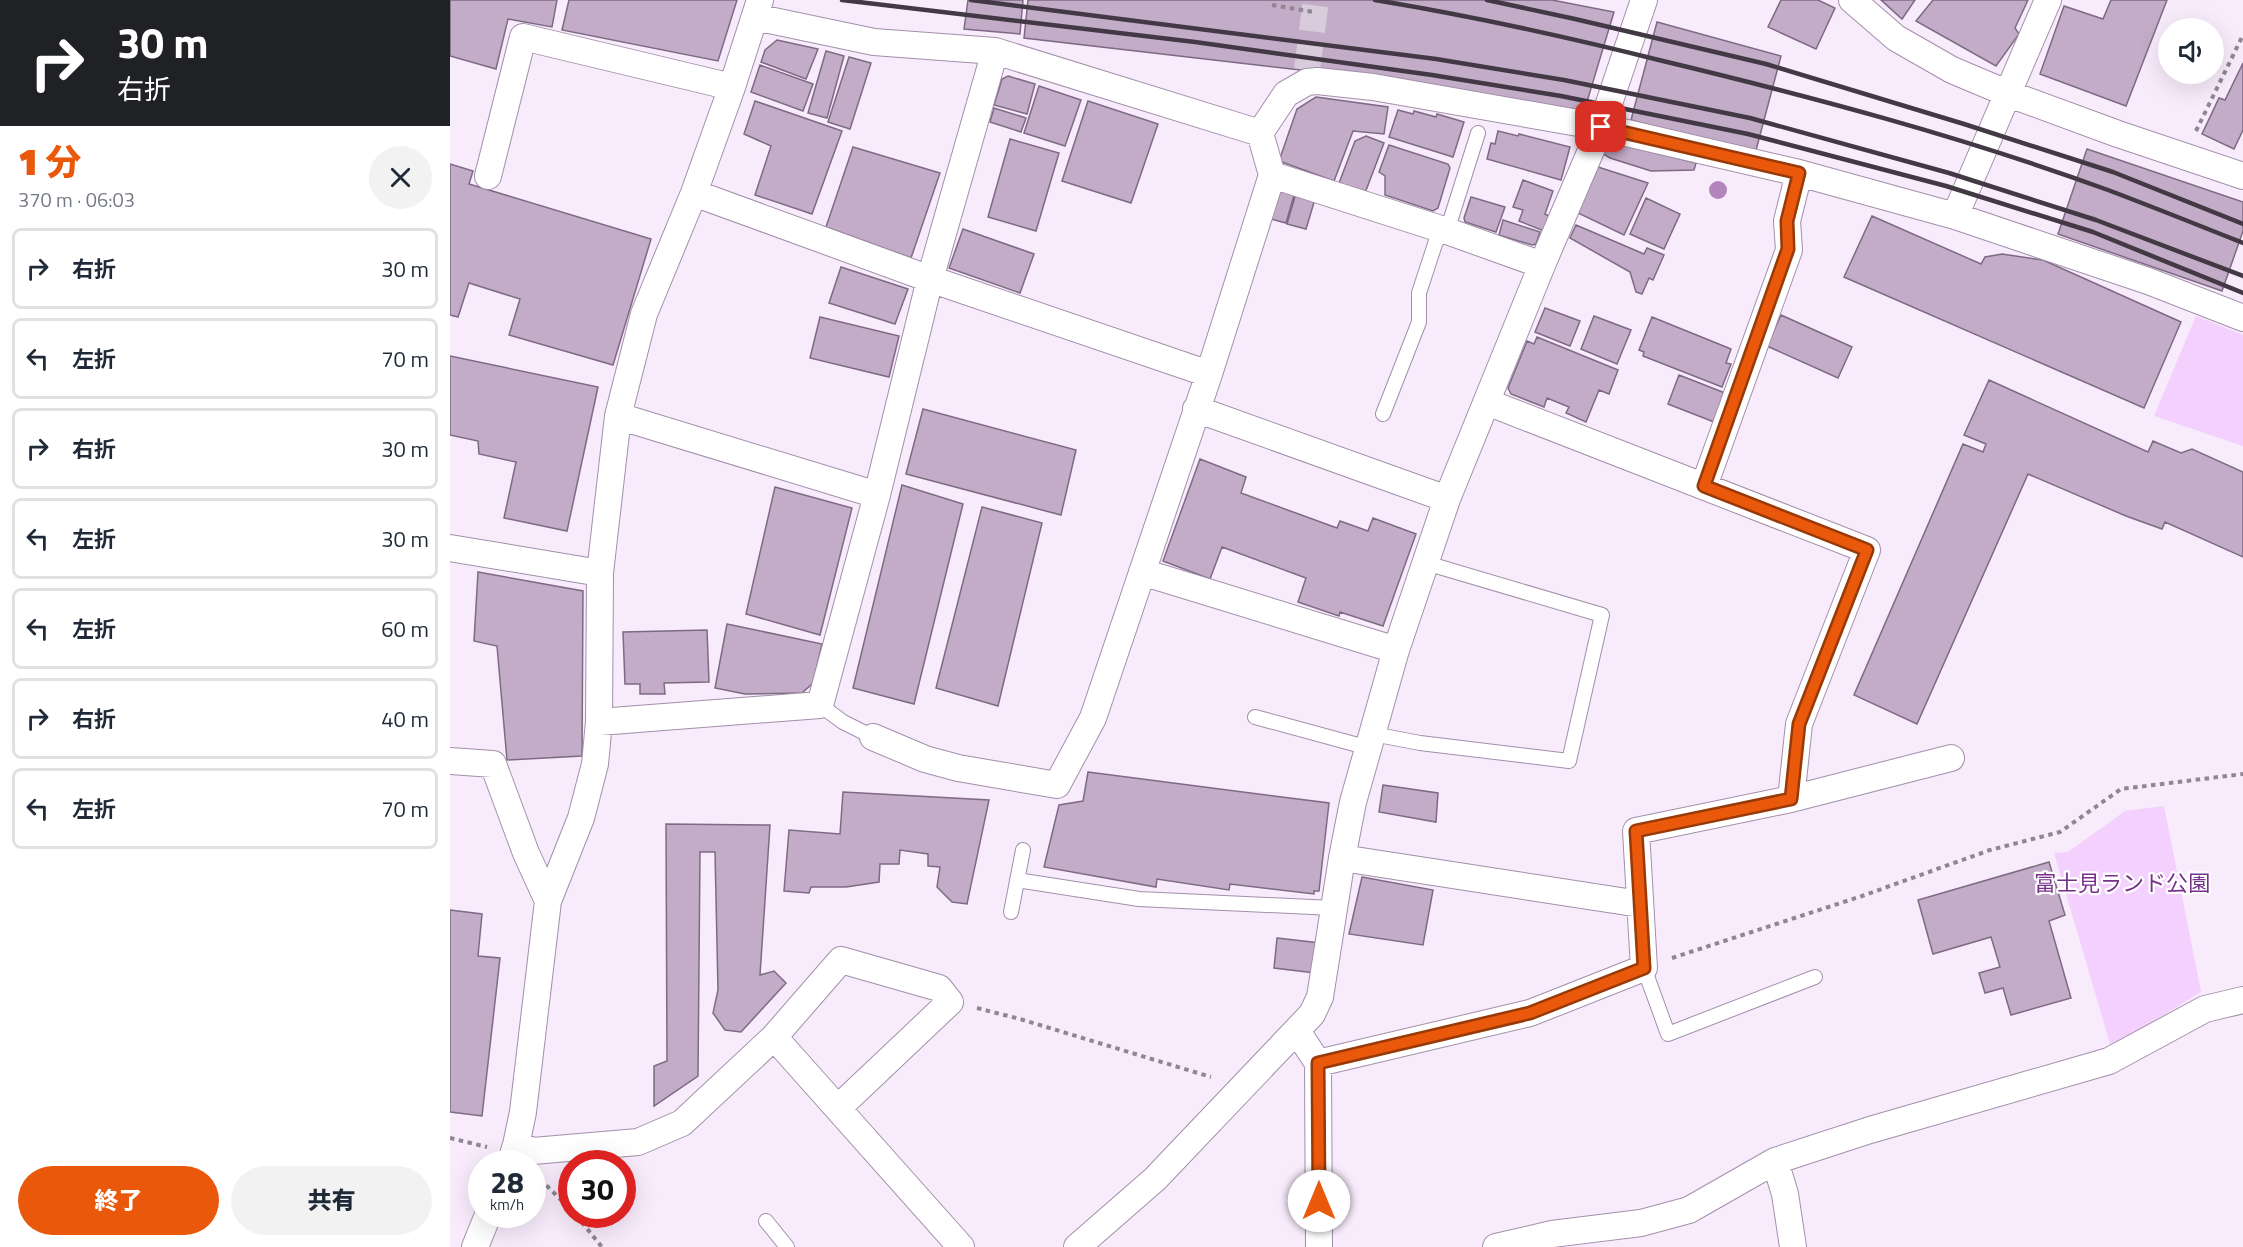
<!DOCTYPE html>
<html lang="ja">
<head>
<meta charset="utf-8">
<style>
	:root { --surface:#fff; --page:#f2f2f3; --text:#1f2937; --muted:#747a83; --line:#e0e1e3; --accent:#ea580c }
	body { margin:0; font-family:"Titillium Web","Noto Sans JP",sans-serif; background:var(--page); color:var(--text); height:100vh; display:flex; flex-direction:column; font-size:22px; white-space:nowrap }
	* { box-sizing:border-box; margin:0 }
	p { font-size:20px; color:var(--muted) }
	.icon { flex:none; width:33px; height:33px; fill:none; stroke:currentColor; stroke-width:2; stroke-linecap:round; stroke-linejoin:round }
	.map { position:relative; flex:1; overflow:hidden }
	.sheet { display:flex; flex-direction:column; background:var(--surface); width:450px }
	.sheet>* { flex:none }
	.top-card { background:#202124; color:#fff; overflow:hidden }
	.tools { position:absolute; left:1708px; top:18px; display:grid; gap:12px }
	.tools a { display:grid; place-items:center; width:66px; height:66px; border-radius:50%; background:var(--surface); box-shadow:0 6px 24px #0002; font-size:30px }
	.speed { position:absolute; left:18px; top:1150px; display:flex; gap:12px; font-size:30px; font-weight:700; text-align:center }
	.speed>* { display:grid; place-content:center; width:78px; height:78px; border-radius:50%; background:var(--surface); box-shadow:0 6px 24px #0002; line-height:1 }
	.speed small { font-size:15px; font-weight:400 }
	.speed .limit { border:9px solid #d22; background:#fff; color:#111 }
	.pin { position:absolute; display:grid; place-items:center; width:51px; height:51px; color:#fff; margin:-26px; border-radius:12px; box-shadow:0 3px 9px #0006 }
	.me { position:absolute; width:66px; margin:-33px; rotate:0deg; stroke-linejoin:round; filter:drop-shadow(0 0 4px #0008) }
	.turn { display:flex; align-items:center; gap:21px; height:126px; padding:0 18px; font-size:27px }
	.turn .icon { width:78px; height:78px; stroke-width:2.5 }
	.turn b { display:block; font-size:42px; line-height:51px }
	.round { display:grid; place-items:center; flex:none; width:63px; height:63px; border-radius:32px; background:var(--page) }
	.head { display:flex; align-items:center; justify-content:space-between; height:102px; padding:0 18px }
	h1 { font-size:36px; font-weight:800; line-height:45px; color:var(--accent) }
	.cta { display:flex; gap:12px; margin-top:auto; padding:12px 18px }
	.cta a { flex:1; height:69px; border-radius:36px; background:var(--accent); color:#fff; font-size:24px; font-weight:800; line-height:69px; text-align:center }
	.cta a+a { background:var(--page); color:var(--text) }
	ul { padding:0; list-style:none }
	li { display:flex; align-items:center; gap:18px; height:81px; margin:0 12px 9px; padding:0 6px; border:3px solid var(--line); border-radius:9px }
	li div { flex:1 }
	li b { display:block; font-size:22px }
	li em { font-style:normal }
	main { display:flex; flex:1; min-height:0 }
	.map>svg:first-child { display:block }
	.green { fill:#f3d0fd }
	.building { fill:#c2acc8; stroke:#7e6a84; stroke-width:1.5 }
	.lines { fill:none; stroke-linecap:round; stroke-linejoin:round }
	.street-tunnel { stroke:#d8cbdb; stroke-width:26; stroke-dasharray:26 13; stroke-linecap:butt }
	.lane-casing { stroke:#a38faa; stroke-width:16 }
	.street-casing { stroke:#a38faa; stroke-width:28 }
	.path { stroke:#908593; stroke-width:4; stroke-dasharray:4.5 4.5; stroke-linecap:butt }
	.lane { stroke:#fff; stroke-width:14 }
	.street { stroke:#fff; stroke-width:26 }
	.rail { stroke:#423945; stroke-width:4.5 }
	.tree { fill:#b285be }
	.route-casing { stroke:#983908; stroke-width:15 }
	.route { stroke:#ea580c; stroke-width:10 }
	.labels { text-anchor:middle; stroke-width:4.5; stroke-linejoin:round; paint-order:stroke }
	.park-label { font-size:22px; fill:#78318b; stroke:#fff }
</style>
</head>
<body>
<main>
<section class="sheet">
<div class="top-card">
<div class="turn"><svg class="icon" aria-label="right" viewBox="0 0 24 24"><path d="M7 20v-9h11M14 6l5 5-5 5"/></svg><div><b>30 m</b>右折</div></div>
</div>
<div class="head"><div><h1>1 分</h1><p>370 m · 06:03</p></div><a class="round"><svg class="icon" aria-label="close" viewBox="0 0 24 24"><path d="M6 6l12 12M18 6L6 18"/></svg></a></div>
<ul>
<li><svg class="icon" aria-label="right" viewBox="0 0 24 24"><path d="M7 20v-9h11M14 6l5 5-5 5"/></svg><div><b>右折</b></div><em>30 m</em></li>
<li><svg class="icon" aria-label="left" viewBox="0 0 24 24"><path d="M17 20v-9H6M10 6l-5 5 5 5"/></svg><div><b>左折</b></div><em>70 m</em></li>
<li><svg class="icon" aria-label="right" viewBox="0 0 24 24"><path d="M7 20v-9h11M14 6l5 5-5 5"/></svg><div><b>右折</b></div><em>30 m</em></li>
<li><svg class="icon" aria-label="left" viewBox="0 0 24 24"><path d="M17 20v-9H6M10 6l-5 5 5 5"/></svg><div><b>左折</b></div><em>30 m</em></li>
<li><svg class="icon" aria-label="left" viewBox="0 0 24 24"><path d="M17 20v-9H6M10 6l-5 5 5 5"/></svg><div><b>左折</b></div><em>60 m</em></li>
<li><svg class="icon" aria-label="right" viewBox="0 0 24 24"><path d="M7 20v-9h11M14 6l5 5-5 5"/></svg><div><b>右折</b></div><em>40 m</em></li>
<li><svg class="icon" aria-label="left" viewBox="0 0 24 24"><path d="M17 20v-9H6M10 6l-5 5 5 5"/></svg><div><b>左折</b></div><em>70 m</em></li>
</ul>
<div class="cta"><a>終了</a><a>共有</a></div>
</section>
<div class="map">
<svg width="1793" height="1247" viewBox="0 0 1793 1247">
	<rect width="100%" height="100%" fill="#f8ebfc"/>
	<path class="green" d="M1746 316 1793 335V446L1704 416Z
		M1714 806 1751 992 1661 1047 1604 853 1618 852 1675 811Z"/>
	<path class="building" d="M0 0H107L102 27 58 19 46 69 0 56Z
		M119 0H287L268 61 112 30Z
		M518 0H573L570 34 514 29Z
		M578 0H1102L1164 12 1133 115 946 81 574 38Z
		M1331 0H1368L1385 8 1366 49 1318 27Z
		M1431 0H1465L1452 19Z
		M1483 0H1578L1565 28 1569 34 1546 66 1466 21Z
		M1661 0H1717L1676 106 1590 74 1614 6 1653 19Z
		M1207 22 1331 56 1305 154 1181 120Z
		M327 40 368 49 356 79 311 62 315 50Z
		M376 51 394 56 377 118 358 113Z
		M399 57 421 63 400 129 378 122Z
		M1793 63V130L1784 149 1752 134 1769 98 1775 100Z
		M310 65 363 84 353 111 301 92Z
		M558 76 585 84 577 114 544 105 552 79Z
		M589 86 631 100 615 146 574 133Z
		M866 97 938 107 934 134 903 131 884 181 829 161 847 109Z
		M305 101 392 131 362 214 305 195 321 146 294 134Z
		M638 101 708 124 681 203 612 181Z
		M544 108 576 118 571 132 540 122Z
		M948 110 963 114 964 111 986 117 987 114 1014 122 1003 157 939 137Z
		M1048 131 1068 136 1069 134 1120 147 1111 180 1037 159 1041 143 1045 144Z
		M916 136 934 143 915 193 889 183 905 141Z
		M560 139 609 153 586 231 538 217Z
		M1165 143 1246 163 1244 170 1201 171 1160 158 1152 153Z
		M939 145 998 164 1000 168 988 208 983 211 935 195V176L929 172Z
		M403 147 490 173 461 258 376 227Z
		M1637 149 1793 202V231L1772 291 1608 234Z
		M0 164 23 171 19 184 201 239 163 365 59 335 70 299 19 283 8 317 0 315Z
		M1148 167 1198 183 1174 235 1128 213Z
		M1073 180 1103 191 1095 214 1099 216 1094 231 1069 221 1073 210 1063 207Z
		M830 188 845 192 836 223 817 218Z
		M846 193 865 199 856 229 837 224Z
		M1021 197 1055 207 1046 232 1015 222 1014 218Z
		M1196 198 1230 214 1214 249 1180 234Z
		M1422 216 1531 264 1535 257 1552 254 1593 260 1731 322 1694 408 1394 277Z
		M1053 220 1090 232 1086 244 1082 245 1049 235Z
		M1126 225 1194 254 1197 248 1214 255 1203 280 1199 278 1192 294 1186 292 1180 272 1120 238Z
		M513 229 584 254 570 293 499 268Z
		M391 267 458 289 445 324 379 303Z
		M1095 308 1130 321 1120 346 1085 332Z
		M1331 315 1402 347 1388 378 1317 346Z
		M1144 316 1181 330 1167 364 1131 349Z
		M370 317 449 336 439 377 360 358Z
		M1202 317 1281 349 1276 363 1281 364 1272 387 1193 356 1194 352 1189 350Z
		M1087 337 1168 370 1159 394 1149 390 1136 422 1116 413 1119 407 1097 398 1094 407 1061 394 1058 388 1077 341 1084 344Z
		M0 356 148 387 117 531 54 518 66 462 29 454 28 441 0 435Z
		M1229 375 1275 393 1264 422 1218 404Z
		M1539 380 1698 452 1703 441 1731 453 1742 449 1793 472V557L1715 522 1712 529 1676 516 1578 474 1467 724 1404 695 1513 444 1533 452 1536 444 1514 435Z
		M473 409 626 450 611 515 456 474Z
		M750 459 796 477 791 493 887 528 890 521 918 531 923 518 966 534 933 626 890 612 889 616 848 602 856 578 772 547 760 579 713 561Z
		M452 485 513 504 464 704 403 688Z
		M325 487 402 508 370 635 296 614Z
		M532 507 592 523 548 706 486 688Z
		M28 572 133 591 132 756 57 760 47 646 24 641Z
		M277 624 372 644 363 683 352 693 295 694 265 688Z
		M257 630 259 682 214 683 215 694H190V684H175L173 632Z
		M638 772 879 803 869 891H864V894L780 884 779 890 707 879 706 887 594 867 609 805 633 801Z
		M933 785 988 793 986 822 929 812Z
		M393 792 539 800 517 904 502 902 487 887 490 867 478 866V854L450 850 449 864H430L429 882 396 887H361L359 893 334 891 339 830 390 834Z
		M216 824 320 825 310 975 324 971 336 983 291 1032 275 1030 263 1013 268 990 265 852H250L248 1076 204 1106V1066L217 1061Z
		M1599 862 1615 915 1599 921 1621 998 1561 1015 1553 988 1535 993 1529 973 1550 967 1541 937 1483 954 1468 900Z
		M912 877 983 890 973 945 899 934Z
		M0 910 32 914 28 956 50 958 32 1116 0 1112Z
		M827 938 870 943 865 973 824 968Z"/>
	<g class="lines">
		<path class="street-tunnel" d="M857 70 866 0"/>
		<g class="lane-casing">
			<path id="lane" d="M933 414 969 322V293L986 241 997 231 1028 133
				M370 705 393 722 423 737
				M805 717 919 748
				M923 734 970 743 1119 761 1152 615 976 563
				M567 880 689 899 883 908
				M561 912 573 850
				M1194 968 1218 1034 1365 977
				M316 1221 337 1247"/>
		</g>
		<g class="street-casing">
			<path id="street" d="M1402 0 1446 38 1502 70 1559 94 1668 134 1793 176
				M305 17 424 42 545 51 810 133
				M38 176 73 37 282 87
				M244 193 480 279 759 374
				M1505 216 1598 0
				M1092 265 997 231 822 175 810 133 836 94 857 82 867 81 923 87 1151 127 1349 173 1505 216 1698 281 1793 318
				M1037 402 1417 550 1349 724 1341 799
				M746 409 997 499
				M168 416 427 495
				M1254 486 1339 250 1337 221 1349 173
				M0 548 150 573
				M692 572 946 650
				M149 722 370 705 427 495 480 279 545 51
				M423 737 475 759 508 768 607 785 643 718 759 374 822 175
				M0 761 43 764 76 853 98 901
				M892 858 1190 904
				M847 1031 868 1063 1080 1013 1194 968 1186 831 1341 799 1501 758
				M324 1037 391 960 489 988 500 1002 388 1108
				M868 1063 869 1247
				M66 1145 83 1151 188 1142 232 1123 324 1037 511 1247
				M1325 1161 1335 1194 1343 1247
				M60 1164 66 1145 73 1112 98 901 131 818 145 764 149 722 150 573 168 416 194 314 244 193 282 87 310 0
				M25 1247 38 1215
				M627 1247 705 1179 862 1014 870 997 892 858 903 802 946 650 997 499 1092 265 1151 127 1194 0
				M1046 1247 1102 1234 1191 1223 1239 1210 1325 1161 1420 1130 1659 1061 1755 1009 1793 1000"/>
		</g>
		<path class="path" d="M822 5 864 12
			M1746 131 1793 35
			M1222 958 1412 896 1540 850 1610 832 1671 789 1793 774
			M527 1008 570 1019 761 1077
			M0 1138 37 1147
			M90 1179 122 1211
			M126 1215 152 1247"/>
		<use href="#lane" class="lane"/>
		<use href="#street" class="street"/>
		<path class="rail" d="M392 0 745 42 982 75 1111 96 1298 134 1496 186 1643 232 1793 293
			M521 0 986 59 1114 80 1300 118 1499 173 1646 220 1793 276
			M925 0C1022 16 1118 37 1213 61 1363 97 1513 137 1658 190 1703 207 1748 225 1793 243
			M1037 0 1125 19 1316 64 1514 124 1663 172 1793 224"/>
	</g>
	<circle class="tree" cx="1268" cy="190" r="9"/>
	<g class="lines">
		<g class="route-casing">
			<path id="route" d="M869 1201 868 1063 1080 1013 1194 968 1186 831 1341 799 1349 724 1417 550 1254 486 1338 249 1337 221 1349 173 1151 127"/>
		</g>
		<use href="#route" class="route"/>
	</g>
	<g class="labels">
		<g class="park-label">
			<text x="1672" y="891">富士見ランド公園</text>
		</g>
	</g>
</svg>
<div class="tools">
<a><svg class="icon" aria-label="sound" viewBox="0 0 24 24"><path d="M4 9h4l5-4v14l-5-4H4zM17 9q2 3 0 6"/></svg></a>
</div>
<div class="speed"><div>28<small>km/h</small></div><div class="limit">30</div></div>
<div class="pin" style="left:1151px;top:127px;background:#d93025"><svg class="icon" aria-label="arrive" viewBox="0 0 24 24"><path d="M6 21V4h12l-3 4 3 4H6"/></svg></div>
<svg class="me" style="left:869px;top:1201px" viewBox="-20 -20 40 40"><circle r="19" fill="#fff"/><path d="M0-13L10 11 0 6-10 11z" fill="#ea580c"/></svg>
</div>
</main>
</body>
</html>
